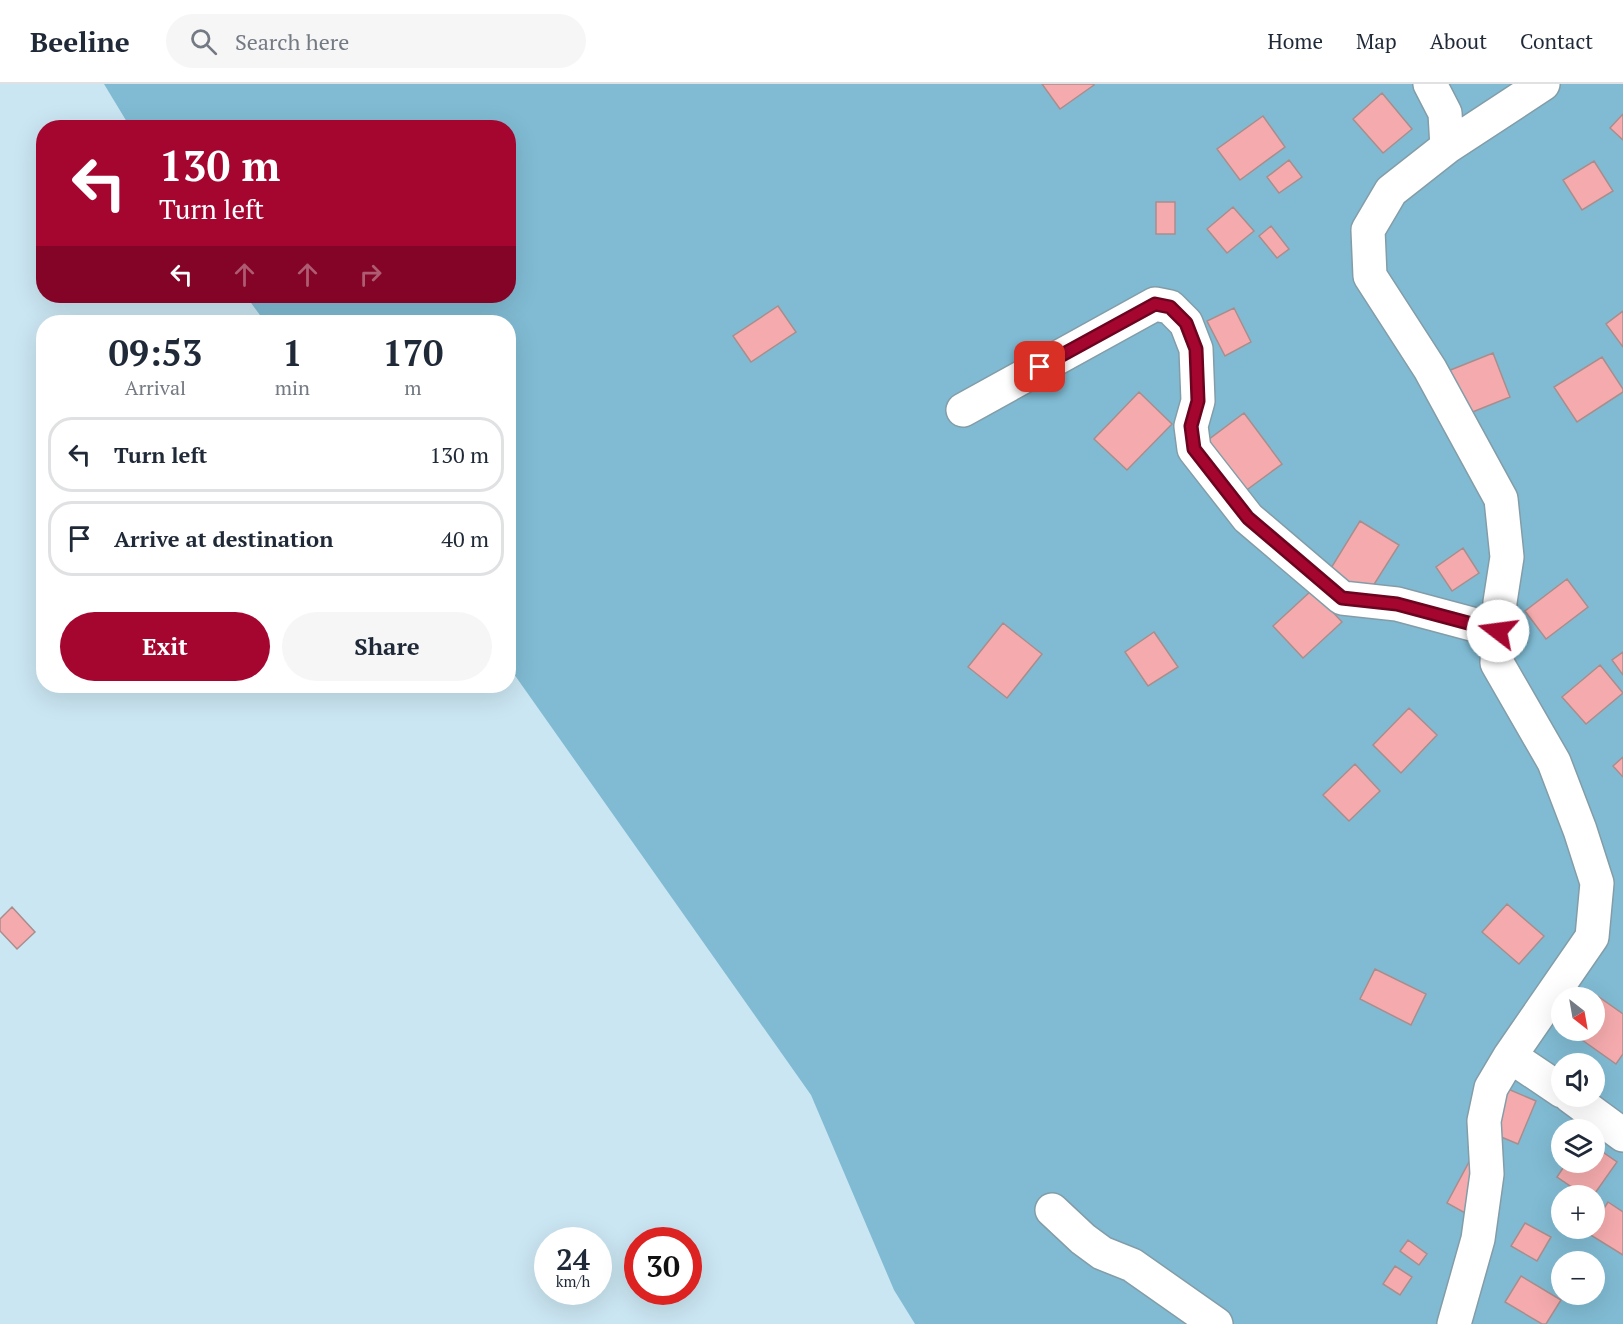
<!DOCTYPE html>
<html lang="en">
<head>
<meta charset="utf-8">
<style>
	:root { --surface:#fff; --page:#f6f6f7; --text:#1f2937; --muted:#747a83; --line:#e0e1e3; --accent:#a40630 }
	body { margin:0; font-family:"PT Serif",serif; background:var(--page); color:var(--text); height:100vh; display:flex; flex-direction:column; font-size:22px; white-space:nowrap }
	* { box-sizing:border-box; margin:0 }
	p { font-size:20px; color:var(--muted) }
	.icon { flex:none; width:33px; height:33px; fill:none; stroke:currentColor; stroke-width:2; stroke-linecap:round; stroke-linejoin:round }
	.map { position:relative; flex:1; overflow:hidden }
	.side { position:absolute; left:36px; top:231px; width:480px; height:378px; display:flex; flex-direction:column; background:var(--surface); border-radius:24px; box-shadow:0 6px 24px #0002 }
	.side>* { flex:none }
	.top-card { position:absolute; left:36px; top:36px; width:480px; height:183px; border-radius:24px; box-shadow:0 6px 24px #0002; background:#a40630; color:#fff; overflow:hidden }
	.needle { width:39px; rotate:149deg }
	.tools { position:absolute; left:1551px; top:903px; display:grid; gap:12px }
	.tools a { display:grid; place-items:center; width:54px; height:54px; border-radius:50%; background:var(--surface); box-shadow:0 6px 24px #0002; font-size:30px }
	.speed { position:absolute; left:534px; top:1143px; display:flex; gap:12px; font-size:30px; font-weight:700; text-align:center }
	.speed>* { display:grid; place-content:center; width:78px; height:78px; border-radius:50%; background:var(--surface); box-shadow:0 6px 24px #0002; line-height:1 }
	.speed small { font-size:15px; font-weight:400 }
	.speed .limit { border:9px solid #d22; background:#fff; color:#111 }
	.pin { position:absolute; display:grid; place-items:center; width:51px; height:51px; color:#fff; margin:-26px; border-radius:12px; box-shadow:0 3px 9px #0006 }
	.me { position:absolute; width:66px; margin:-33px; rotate:285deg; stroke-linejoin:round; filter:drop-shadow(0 0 4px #0008) }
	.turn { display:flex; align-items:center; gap:21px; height:126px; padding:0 24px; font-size:27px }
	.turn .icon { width:78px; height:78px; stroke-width:2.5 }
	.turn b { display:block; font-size:42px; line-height:51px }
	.lanes { display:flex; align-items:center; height:57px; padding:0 24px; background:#0003; justify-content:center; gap:30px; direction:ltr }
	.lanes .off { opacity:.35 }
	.eta { display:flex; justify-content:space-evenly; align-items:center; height:102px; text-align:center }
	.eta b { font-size:36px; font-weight:600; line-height:42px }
	.primary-button { display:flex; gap:12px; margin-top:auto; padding:12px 24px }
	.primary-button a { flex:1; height:69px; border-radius:36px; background:var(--accent); color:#fff; font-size:24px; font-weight:600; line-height:69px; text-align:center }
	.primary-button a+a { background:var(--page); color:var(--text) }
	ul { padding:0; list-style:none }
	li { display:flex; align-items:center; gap:18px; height:75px; margin:0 12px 9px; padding:0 12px; border:3px solid var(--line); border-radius:24px }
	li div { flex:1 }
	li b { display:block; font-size:22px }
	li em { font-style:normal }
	header { display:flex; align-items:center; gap:36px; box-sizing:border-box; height:84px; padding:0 30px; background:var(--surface); border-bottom:2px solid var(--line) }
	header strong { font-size:28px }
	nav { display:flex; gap:33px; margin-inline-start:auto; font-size:21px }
	.search { width:420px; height:54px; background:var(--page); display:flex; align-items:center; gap:15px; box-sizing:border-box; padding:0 21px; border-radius:33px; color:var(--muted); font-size:22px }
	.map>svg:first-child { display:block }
	.green { fill:#80bbd3; fill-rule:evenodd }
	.building { fill:#f5abad; stroke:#a98d8d; stroke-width:1.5 }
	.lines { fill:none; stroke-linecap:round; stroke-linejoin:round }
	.minor-casing { stroke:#839da8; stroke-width:36 }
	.minor { stroke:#fff; stroke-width:33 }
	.route-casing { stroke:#6b041f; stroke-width:15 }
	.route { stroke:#a40630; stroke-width:10 }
</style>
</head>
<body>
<header>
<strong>Beeline</strong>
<div class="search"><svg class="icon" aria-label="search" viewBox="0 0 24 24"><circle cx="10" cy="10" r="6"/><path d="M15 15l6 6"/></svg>Search here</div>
<nav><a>Home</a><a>Map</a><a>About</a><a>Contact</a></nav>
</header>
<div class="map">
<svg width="1623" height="1240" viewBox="0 0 1623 1240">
	<rect width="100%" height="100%" fill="#cae6f2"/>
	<path class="green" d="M104 0H1623V1240H915L894 1206 811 1011 509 583 508 238H265L246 212H508V44L130 43ZM1562 914H1594V946H1562ZM1562 980H1594V1012H1562ZM1562 1046H1594V1078H1562ZM1562 1112H1594V1144H1562ZM1562 1178H1594V1210H1562Z"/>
	<path class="building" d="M1042 0H1093L1094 1 1060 25Z
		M1382 9 1412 45 1383 69 1353 35Z
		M1623 30V56L1610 44Z
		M1263 32 1285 63 1240 96 1217 65Z
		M1289 76 1302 93 1279 109 1267 93Z
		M1594 77 1613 107 1582 126 1563 96Z
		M1156 118H1175V150H1156Z
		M1233 123 1254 147 1227 169 1207 145Z
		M1271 142 1289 165 1277 174 1259 152Z
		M778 222 796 248 751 278 733 252Z
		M1234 224 1251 258 1225 272 1207 237Z
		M1623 227V263L1606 240Z
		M1493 269 1510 313 1465 331 1448 287Z
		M1602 273 1623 305V308L1577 338 1554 303Z
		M1139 308 1172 340 1127 386 1094 355Z
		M1244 329 1282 380 1237 413 1200 362Z
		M1360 437 1399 461 1366 513 1328 489Z
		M1463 464 1479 489 1452 507 1436 483Z
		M1567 495 1588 523 1546 555 1525 527Z
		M1312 506 1342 538 1303 574 1273 542Z
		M1003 539 1042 570 1007 614 968 583Z
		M1154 548 1178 583 1148 602 1125 568Z
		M1623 568V591L1612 576Z
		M1600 581 1623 609 1586 640 1562 613Z
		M1409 624 1437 651 1401 689 1373 661Z
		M1623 673V693L1613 682Z
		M1355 680 1380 707 1349 737 1323 711Z
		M1507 820 1544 852 1519 880 1482 848Z
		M12 823 35 848 17 865 0 847V835Z
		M1375 885 1426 910 1411 941 1360 915Z
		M1589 906 1623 930V970L1616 980 1568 946H1594V914H1584Z
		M1501 1002 1536 1017 1518 1060 1482 1045Z
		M1594 1062 1617 1078 1593 1112H1585L1557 1093 1567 1078H1594Z
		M1469 1078 1499 1094 1476 1135 1447 1119Z
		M1608 1118 1623 1128V1171L1589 1150 1592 1144H1594V1140Z
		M1525 1139 1551 1153 1537 1177 1511 1162Z
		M1408 1156 1427 1170 1419 1181 1400 1167Z
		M1395 1182 1412 1193 1400 1211 1383 1200Z
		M1521 1192 1561 1216 1546 1240H1542L1505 1218Z"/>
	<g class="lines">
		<g class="minor-casing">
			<path id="minor" d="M1430 0 1445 29 1447 63 1391 107 1368 146 1370 192 1430 285 1501 415 1507 473 1500 518 1497 579 1554 678 1580 746 1597 799 1592 853 1510 972 1491 1004 1484 1037 1487 1090 1478 1155 1454 1240
				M1447 63 1543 0
				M963 326 1155 220 1170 223 1186 239 1196 265 1198 317 1191 342 1194 365 1248 434 1342 514 1397 520 1498 547
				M1510 972 1562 1007
				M1570 1012 1623 1051
				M1052 1126 1083 1155 1102 1169 1132 1181 1216 1240"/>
		</g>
		<use href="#minor" class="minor"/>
	</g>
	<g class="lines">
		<g class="route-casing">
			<path id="route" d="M1040 283 1155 220 1170 223 1186 239 1196 265 1198 317 1191 342 1194 365 1248 434 1342 514 1397 520 1498 547"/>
		</g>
		<use href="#route" class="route"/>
	</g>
</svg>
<div class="tools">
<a><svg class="needle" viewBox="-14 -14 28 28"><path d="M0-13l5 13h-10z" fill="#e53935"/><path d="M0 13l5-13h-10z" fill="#747a83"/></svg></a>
<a><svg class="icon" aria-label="sound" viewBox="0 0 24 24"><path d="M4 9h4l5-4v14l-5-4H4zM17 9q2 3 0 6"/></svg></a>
<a><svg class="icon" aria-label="layers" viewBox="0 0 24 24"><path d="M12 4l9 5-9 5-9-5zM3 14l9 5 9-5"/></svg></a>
<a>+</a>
<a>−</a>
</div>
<div class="speed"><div>24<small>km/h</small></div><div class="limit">30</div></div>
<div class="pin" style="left:1040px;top:283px;background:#d93025"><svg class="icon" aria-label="arrive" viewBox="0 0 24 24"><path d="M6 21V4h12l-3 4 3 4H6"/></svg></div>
<svg class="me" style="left:1498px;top:547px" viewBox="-20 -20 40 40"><circle r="19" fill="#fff"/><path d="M0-13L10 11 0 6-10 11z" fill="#a40630"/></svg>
<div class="top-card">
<div class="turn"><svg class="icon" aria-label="left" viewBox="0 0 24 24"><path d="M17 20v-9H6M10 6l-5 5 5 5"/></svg><div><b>130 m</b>Turn left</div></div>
<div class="lanes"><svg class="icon" aria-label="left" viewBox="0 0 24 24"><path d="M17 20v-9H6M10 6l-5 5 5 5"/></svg><svg class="icon off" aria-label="ahead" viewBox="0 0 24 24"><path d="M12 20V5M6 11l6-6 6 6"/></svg><svg class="icon off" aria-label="ahead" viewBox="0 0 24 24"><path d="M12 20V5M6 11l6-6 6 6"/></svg><svg class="icon off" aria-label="right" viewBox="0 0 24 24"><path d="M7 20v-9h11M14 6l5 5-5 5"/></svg></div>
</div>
<section class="side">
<div class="eta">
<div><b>09:53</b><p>Arrival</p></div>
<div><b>1</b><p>min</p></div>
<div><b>170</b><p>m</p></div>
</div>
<ul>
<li><svg class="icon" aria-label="left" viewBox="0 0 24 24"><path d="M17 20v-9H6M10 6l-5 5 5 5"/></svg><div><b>Turn left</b></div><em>130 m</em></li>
<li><svg class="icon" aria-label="arrive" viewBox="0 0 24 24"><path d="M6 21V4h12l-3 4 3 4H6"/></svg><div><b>Arrive at destination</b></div><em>40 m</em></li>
</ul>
<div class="primary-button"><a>Exit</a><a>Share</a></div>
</section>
</div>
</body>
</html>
